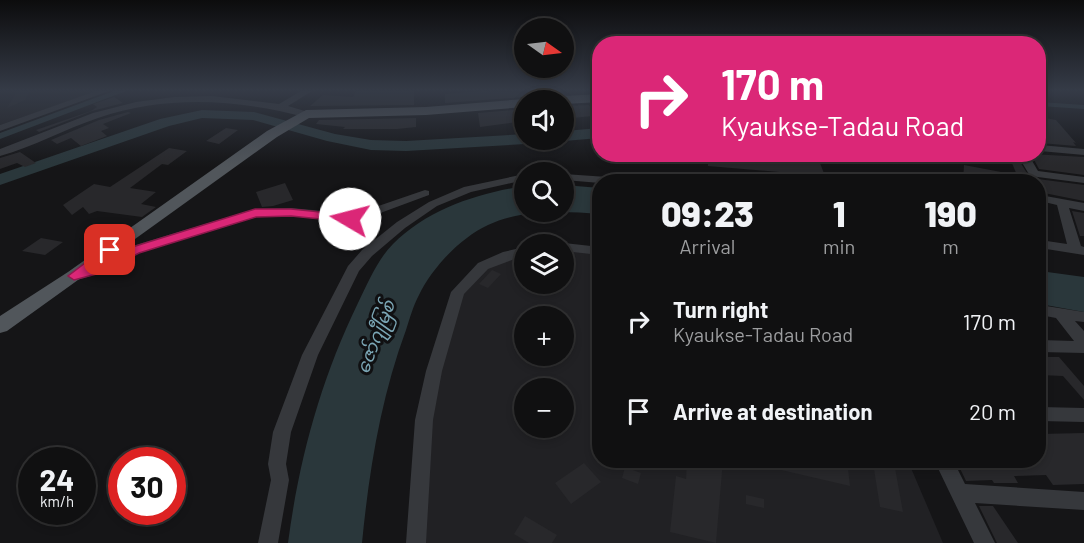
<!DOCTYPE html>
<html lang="en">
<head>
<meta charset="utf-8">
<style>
	:root { --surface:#101011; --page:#19191a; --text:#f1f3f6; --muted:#9c9d9f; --line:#303031 }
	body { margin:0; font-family:Barlow,"Noto Sans Myanmar",sans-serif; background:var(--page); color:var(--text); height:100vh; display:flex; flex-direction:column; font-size:22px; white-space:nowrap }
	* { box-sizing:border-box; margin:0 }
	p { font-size:20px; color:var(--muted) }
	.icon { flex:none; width:33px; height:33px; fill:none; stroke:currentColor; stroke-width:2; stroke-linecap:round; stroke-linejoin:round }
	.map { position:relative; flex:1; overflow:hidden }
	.side { position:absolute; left:592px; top:174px; width:454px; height:294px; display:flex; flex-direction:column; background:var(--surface); border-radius:24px; box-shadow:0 3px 9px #0003,0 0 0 2px var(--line) }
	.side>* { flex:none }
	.guide { position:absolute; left:592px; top:36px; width:454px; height:126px; border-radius:24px; box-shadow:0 3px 9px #0003,0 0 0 2px var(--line); background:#db2777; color:#fff; overflow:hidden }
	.needle { width:39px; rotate:104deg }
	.tools { position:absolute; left:514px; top:18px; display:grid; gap:12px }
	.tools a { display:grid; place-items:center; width:60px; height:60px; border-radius:50%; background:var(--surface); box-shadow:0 3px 9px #0003,0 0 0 2px var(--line); font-size:30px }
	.speed { position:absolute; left:18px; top:447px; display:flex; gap:12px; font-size:30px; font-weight:700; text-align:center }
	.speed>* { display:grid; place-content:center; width:78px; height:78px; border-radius:50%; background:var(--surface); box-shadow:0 3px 9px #0003,0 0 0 2px var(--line); line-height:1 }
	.speed small { font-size:15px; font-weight:400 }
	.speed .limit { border:9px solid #d22; background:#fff; color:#111 }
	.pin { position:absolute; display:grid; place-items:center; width:51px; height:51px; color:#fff; margin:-26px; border-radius:12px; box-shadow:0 3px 9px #0006 }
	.me { position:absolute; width:66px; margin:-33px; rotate:278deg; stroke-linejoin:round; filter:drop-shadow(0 0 4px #0008) }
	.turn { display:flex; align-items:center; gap:21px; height:126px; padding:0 30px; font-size:27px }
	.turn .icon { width:78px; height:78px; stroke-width:2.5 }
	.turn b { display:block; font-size:42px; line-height:51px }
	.eta { display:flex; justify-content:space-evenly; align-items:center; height:102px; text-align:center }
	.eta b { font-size:36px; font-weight:800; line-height:42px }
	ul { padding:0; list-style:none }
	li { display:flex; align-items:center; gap:18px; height:90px; padding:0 30px }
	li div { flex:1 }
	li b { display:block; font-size:22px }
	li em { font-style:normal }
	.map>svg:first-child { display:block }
	.built { fill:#212124; fill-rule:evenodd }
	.water { fill:#2a373b }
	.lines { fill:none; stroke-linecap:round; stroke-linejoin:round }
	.canal { fill:#2a373b; fill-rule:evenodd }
	.river { fill:#2a373b; fill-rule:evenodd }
	.building { fill:#28282b }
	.minor { fill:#36383c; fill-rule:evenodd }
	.major { fill:#51565b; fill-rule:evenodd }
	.route { fill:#db2777; stroke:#8e194d; stroke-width:1.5 }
	.labels { text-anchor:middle; stroke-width:6; stroke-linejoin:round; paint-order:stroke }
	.water-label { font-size:18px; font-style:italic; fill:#7ba6b5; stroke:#101012 }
</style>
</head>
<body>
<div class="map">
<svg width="1084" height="543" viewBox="0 0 1084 543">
	<rect width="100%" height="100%" fill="#151517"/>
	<path class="built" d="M0 91H98L0 125Z
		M564 247 600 252V460L908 461 943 543H417L429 397 458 292 483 266 525 253V284H564ZM525 316H564V356H525ZM525 388H564V428H525Z"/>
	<path class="water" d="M564 185 600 188V214C563 211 523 209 488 225 460 238 432 268 419 295 413 306 410 318 406 330 381 397 369 471 362 543H288C299 459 321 379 358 303 368 283 377 260 393 244 428 209 478 193 525 186V212H564Z
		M1040 271 1084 277V312L1040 304Z"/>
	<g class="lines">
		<path class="canal" d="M114 91H126L0 139V133Z
			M1040 102 1084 105V109L1040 106Z"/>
		<path class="river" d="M202 110 254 112 335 134 371 140 406 141 525 134V140H533L525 144 406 151 371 150 327 141 253 120 202 118 169 126 0 185V174L160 119Z
			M600 128V138L564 141 559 140H564V131Z"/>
	</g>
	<path class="building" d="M17 91H30L25 100 7 108Z
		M356 91H414V105L310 106 323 95 353 97Z
		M484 91 523 93V97L445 103V94Z
		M114 97 123 103 92 111 39 132 36 130 91 111 97 107 93 104Z
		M589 105 593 113H590L592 116 573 118 572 113 564 114V106Z
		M525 109V124H518L517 122 480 127 478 113Z
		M128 112 131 113 103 124 109 128 101 131 107 136 81 146 71 138 57 144 51 140 99 120Z
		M1040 117 1056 120 1076 143 1073 142 1076 146 1040 143Z
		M416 118V127L397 129H343L345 127 316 124 319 120Z
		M226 128 238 130 219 144 206 141Z
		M169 148 187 151 168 165 162 164 130 188 156 192 141 204 156 207 142 217 97 211 89 214 83 207 72 215 63 205 94 184 110 187Z
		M20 152 36 163 25 167 17 163 0 169V158Z
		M708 154H770L818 158 825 176 708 166Z
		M1008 154H1015L1030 178 1084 185V201L1044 193 1042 188H1040V182H1020Z
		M1031 154 1084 157V175L1039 169Z
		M964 165 1001 172 1002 182H963Z
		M285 183 293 200 273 206 262 207 256 192Z
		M1072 211 1084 213V236H1080Z
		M41 238 63 242 45 255 22 251Z
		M492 270 501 274 488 288 479 284Z
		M1040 357H1059L1084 386V400L1063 376 1040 375Z
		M1084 433V484L1053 485 1046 475 1014 476 1018 483H994L992 480 966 481 956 460H1040V434Z
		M687 460H723L716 543 670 532 676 476 686 479Z
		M755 460H847L850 486 755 464Z
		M584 463 601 482 571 504 555 483Z
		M873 463 895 468 903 512 880 507Z
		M625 467 641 473 638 484 622 478Z
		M746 495 764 499V508L746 504Z
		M979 506H993L1018 543H997Z
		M525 516 557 535 552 543H529L514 534Z"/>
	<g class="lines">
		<path class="minor" d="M96 91H109L0 131V125Z
			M301 91H312L288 106 308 112 310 114 305 117C236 99 166 95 98 118 65 129 33 147 0 156V149L93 113 136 102 174 97 212 96 279 104Z
			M1040 145 1084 149V155L1040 151Z
			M1017 154H1028L1038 171 1084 177V183L1030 176Z
			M525 174V180L471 192 437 206 405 228 372 256 359 271 318 355 291 432 286 464 289 480 278 543H258L271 480 268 464 273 432 302 355 348 266 362 250 397 222 429 202 464 187Z
			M564 174 636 179 641 182 600 183 564 180Z
			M425 190 429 191V195L356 222 291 216 256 217 139 253 104 272 74 281 67 276 69 273 94 266 129 247 255 209 291 208 355 214Z
			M1040 195 1084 203V211L1069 208 1081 246 1084 247V255L1040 248V240L1067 244 1057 205 1040 201Z
			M564 243 600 247V255L564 251V244H559Z
			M525 247V255L488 269 464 294 442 371 433 420 426 543H406L415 420 426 371 451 292 478 263 503 252Z
			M1040 305 1084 312V322L1075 321 1084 331V353L1040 352V340L1074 341 1056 318 1040 315Z
			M1040 407 1084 408V422L1040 421Z
			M934 460H953L965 484 1084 492V510L975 503 995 543H974Z"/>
		<path class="major" d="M600 94V102L564 104V100H557L563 96Z
			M525 99 529 100H525V107L426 115 309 118 277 137 7 331 0 333V316L68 272 267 131 306 110 426 107Z"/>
	</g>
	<linearGradient id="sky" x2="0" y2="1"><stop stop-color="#0c0c0d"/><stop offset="0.54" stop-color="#353b47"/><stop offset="1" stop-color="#353b47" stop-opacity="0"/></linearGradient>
	<rect width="1084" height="167" fill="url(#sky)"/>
	<path class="route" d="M255 209H291L350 215 356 219 350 222 291 216 256 217 139 253 104 272 74 280 68 276 106 247 110 246 117 250 104 260 129 248Z"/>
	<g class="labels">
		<g class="water-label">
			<text transform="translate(376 337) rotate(-69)" y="6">ဇော်ဂျီမြစ်</text>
		</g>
	</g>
</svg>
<div class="tools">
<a><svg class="needle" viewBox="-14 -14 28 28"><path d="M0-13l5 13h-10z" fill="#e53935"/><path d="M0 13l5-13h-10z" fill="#9c9d9f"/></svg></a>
<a><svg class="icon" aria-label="sound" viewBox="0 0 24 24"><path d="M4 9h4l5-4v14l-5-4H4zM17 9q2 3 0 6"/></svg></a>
<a><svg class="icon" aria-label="search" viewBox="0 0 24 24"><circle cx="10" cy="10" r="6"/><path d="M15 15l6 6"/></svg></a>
<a><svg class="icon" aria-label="layers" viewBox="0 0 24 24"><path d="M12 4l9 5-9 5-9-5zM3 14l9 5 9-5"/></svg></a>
<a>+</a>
<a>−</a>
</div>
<div class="speed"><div>24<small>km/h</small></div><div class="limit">30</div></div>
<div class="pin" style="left:110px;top:250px;background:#d93025"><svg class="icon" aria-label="arrive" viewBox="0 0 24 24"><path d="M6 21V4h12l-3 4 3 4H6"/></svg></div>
<svg class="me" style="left:350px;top:219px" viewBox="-20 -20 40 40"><circle r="19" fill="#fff"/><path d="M0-13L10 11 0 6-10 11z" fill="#db2777"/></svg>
<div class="guide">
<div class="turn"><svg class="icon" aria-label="right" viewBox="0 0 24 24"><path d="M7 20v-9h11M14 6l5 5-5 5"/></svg><div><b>170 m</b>Kyaukse-Tadau Road</div></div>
</div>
<section class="side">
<div class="eta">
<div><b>09:23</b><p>Arrival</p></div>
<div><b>1</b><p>min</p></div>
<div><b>190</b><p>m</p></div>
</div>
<ul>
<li><svg class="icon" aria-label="right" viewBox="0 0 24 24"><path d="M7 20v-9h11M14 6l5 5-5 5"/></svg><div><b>Turn right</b><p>Kyaukse-Tadau Road</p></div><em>170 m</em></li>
<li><svg class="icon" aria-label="arrive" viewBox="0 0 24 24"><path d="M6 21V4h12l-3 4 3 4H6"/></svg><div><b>Arrive at destination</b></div><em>20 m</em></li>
</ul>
</section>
</div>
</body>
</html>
